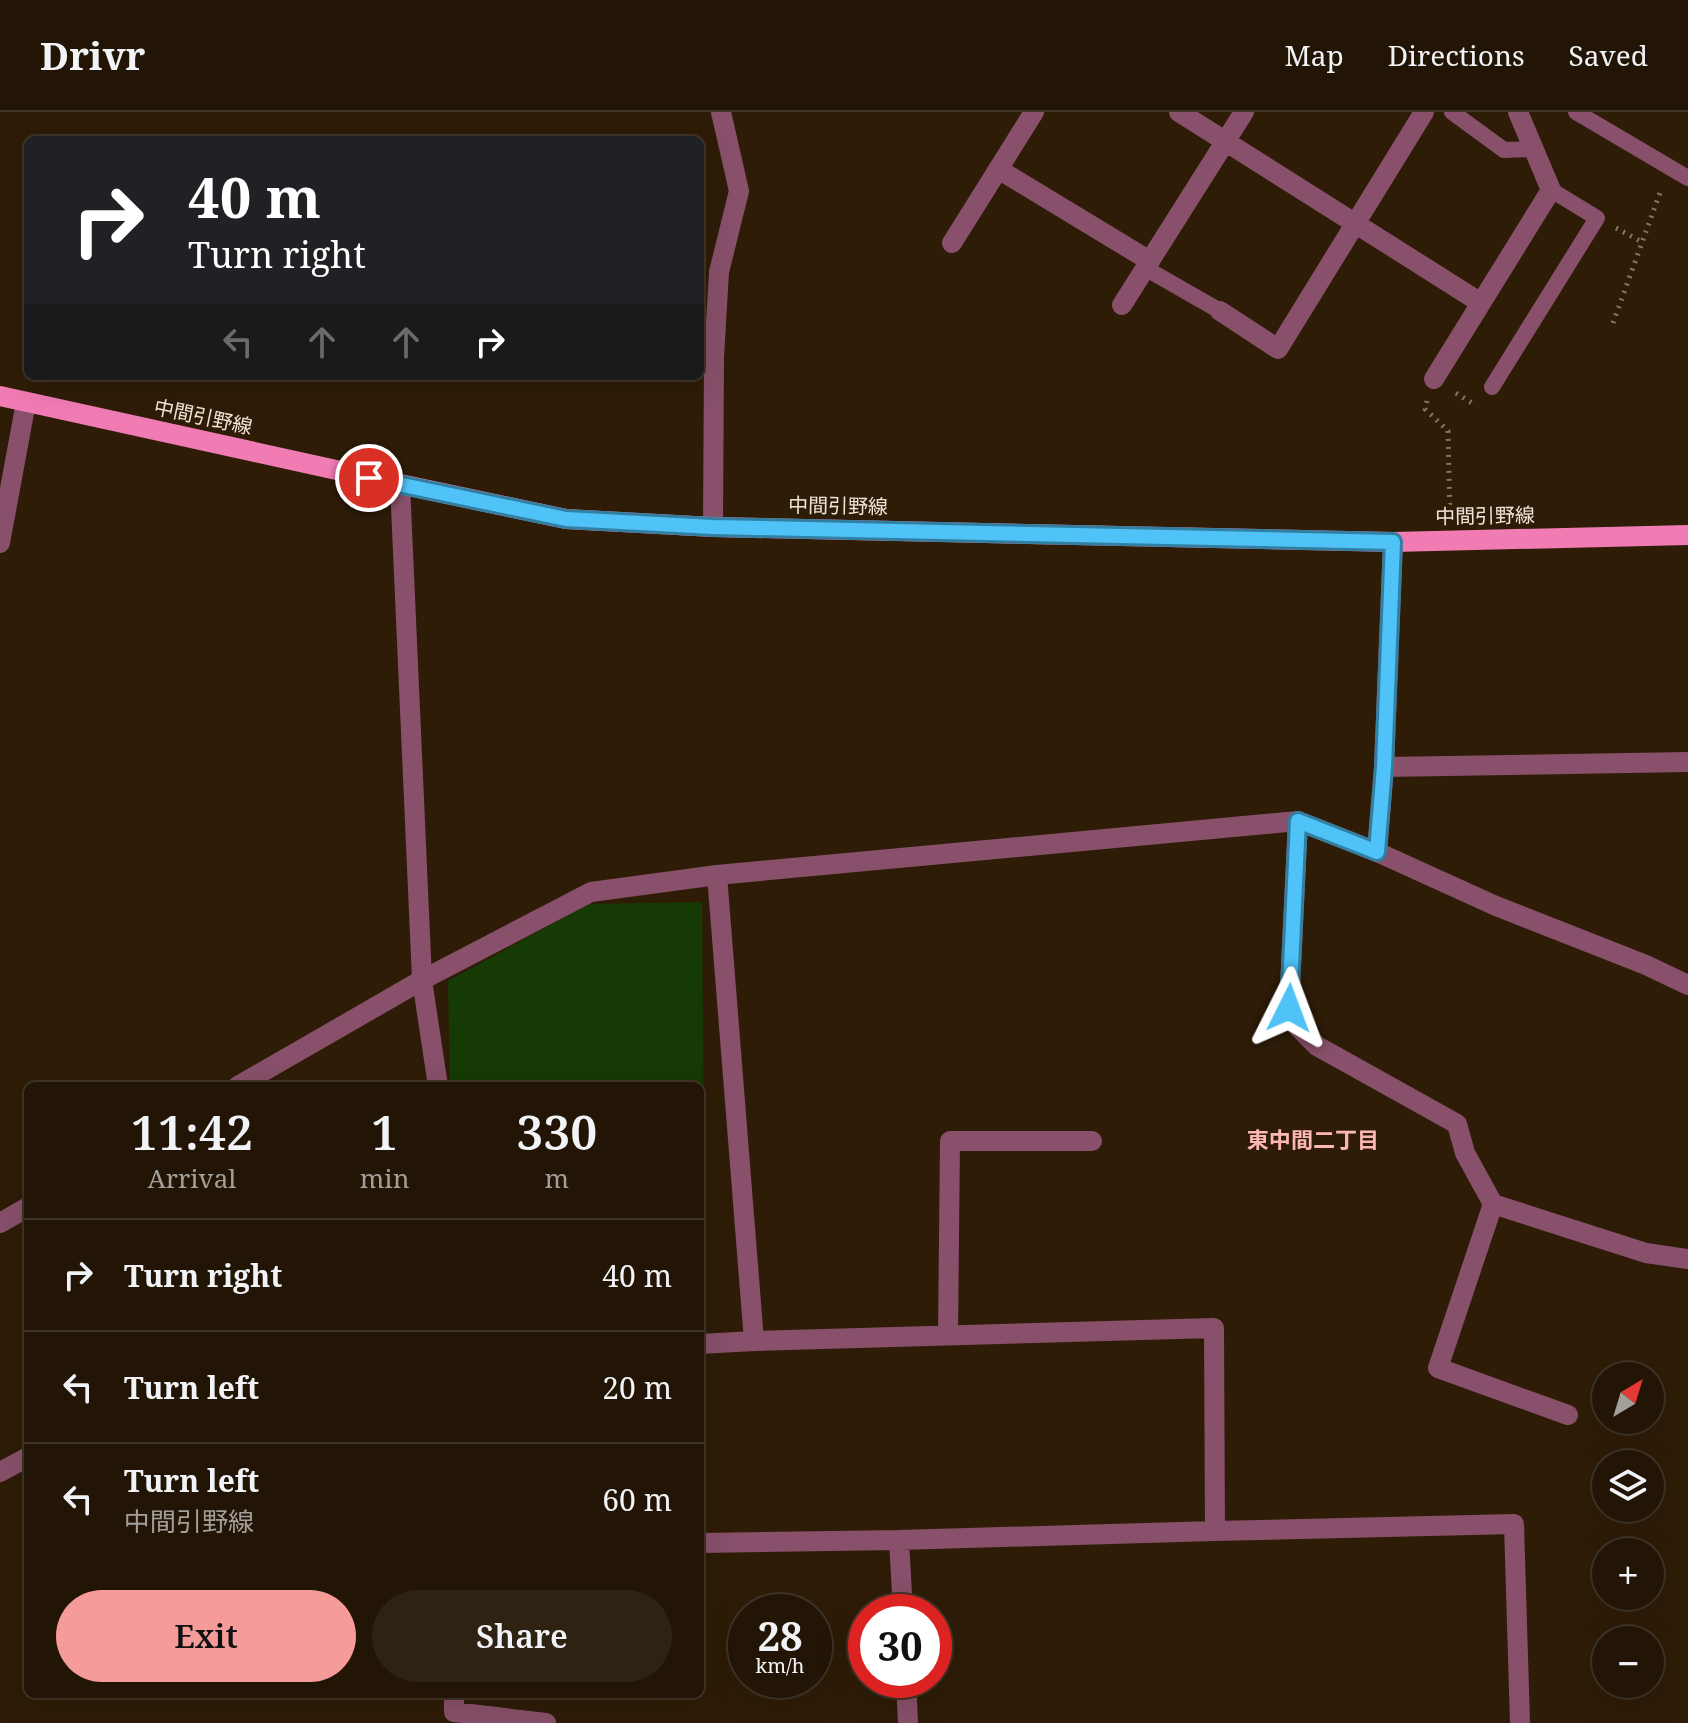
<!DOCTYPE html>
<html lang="en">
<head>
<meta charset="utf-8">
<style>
	:root { --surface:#221505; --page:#2e2213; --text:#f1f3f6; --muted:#a29f9a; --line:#3f3427; --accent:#f59b99 }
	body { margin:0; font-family:"Noto Serif","Noto Sans JP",serif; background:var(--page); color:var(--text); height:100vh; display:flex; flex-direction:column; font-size:30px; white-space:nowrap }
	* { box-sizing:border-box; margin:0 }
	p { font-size:26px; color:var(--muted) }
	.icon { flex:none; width:44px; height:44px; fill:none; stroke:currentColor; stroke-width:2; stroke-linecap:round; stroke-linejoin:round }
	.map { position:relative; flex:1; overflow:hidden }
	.drawer { position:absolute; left:24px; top:970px; width:680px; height:616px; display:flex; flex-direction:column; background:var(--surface); border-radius:12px; box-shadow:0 8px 32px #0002,0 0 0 2px var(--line) }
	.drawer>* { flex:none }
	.banner { position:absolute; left:24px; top:24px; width:680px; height:244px; border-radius:12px; box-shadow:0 8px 32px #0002,0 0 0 2px var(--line); background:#202124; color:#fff; overflow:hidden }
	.needle { width:52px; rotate:38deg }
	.buttons { position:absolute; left:1592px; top:1250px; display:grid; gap:16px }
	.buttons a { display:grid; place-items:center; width:72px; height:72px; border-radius:50%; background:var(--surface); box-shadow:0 8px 32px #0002,0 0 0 2px var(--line); font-size:40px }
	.speed { position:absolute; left:728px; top:1482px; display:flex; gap:16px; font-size:40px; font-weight:700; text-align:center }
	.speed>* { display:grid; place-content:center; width:104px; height:104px; border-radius:50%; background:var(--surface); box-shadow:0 8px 32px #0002,0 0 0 2px var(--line); line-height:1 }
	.speed small { font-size:20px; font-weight:400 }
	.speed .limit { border:12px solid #d22; background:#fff; color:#111 }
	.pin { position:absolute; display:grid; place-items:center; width:68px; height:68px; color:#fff; margin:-34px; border:4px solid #fff; border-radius:50%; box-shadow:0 2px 8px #0007 }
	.me { position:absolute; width:88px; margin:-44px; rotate:3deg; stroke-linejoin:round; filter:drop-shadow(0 0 6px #0008) }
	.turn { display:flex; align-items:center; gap:28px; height:168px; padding:0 32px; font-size:36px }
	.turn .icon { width:104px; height:104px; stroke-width:2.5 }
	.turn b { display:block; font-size:56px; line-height:68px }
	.lanes { display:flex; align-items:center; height:76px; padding:0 32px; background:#0003; justify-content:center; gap:40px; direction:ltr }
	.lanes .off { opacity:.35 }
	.eta { display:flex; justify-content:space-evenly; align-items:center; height:136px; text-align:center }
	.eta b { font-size:48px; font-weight:600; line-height:56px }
	.button { display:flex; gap:16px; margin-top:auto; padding:16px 32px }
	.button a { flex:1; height:92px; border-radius:48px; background:var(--accent); color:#111; font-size:32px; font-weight:600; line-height:92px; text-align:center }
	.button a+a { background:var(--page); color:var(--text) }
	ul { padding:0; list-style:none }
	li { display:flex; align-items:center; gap:24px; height:112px; padding:0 32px; border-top:2px solid var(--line) }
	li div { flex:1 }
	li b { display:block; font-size:30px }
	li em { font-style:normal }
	header { display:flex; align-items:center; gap:48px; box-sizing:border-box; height:112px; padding:0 40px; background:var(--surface); border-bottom:2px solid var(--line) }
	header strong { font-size:38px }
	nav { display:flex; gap:44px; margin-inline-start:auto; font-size:28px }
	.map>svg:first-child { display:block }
	.green { fill:#163a04 }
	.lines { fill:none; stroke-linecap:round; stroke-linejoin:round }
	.path { stroke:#847463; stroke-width:5; stroke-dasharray:2 6; stroke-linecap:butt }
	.service { stroke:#88506a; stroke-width:16 }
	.minor { stroke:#88506a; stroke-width:20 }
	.primary { stroke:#f17cb4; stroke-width:20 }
	.route-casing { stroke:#337fa1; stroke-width:20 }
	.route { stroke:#4fc3f7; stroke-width:14 }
	.labels { text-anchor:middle; stroke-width:8; stroke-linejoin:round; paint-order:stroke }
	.street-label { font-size:20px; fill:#f0e3d7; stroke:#2e1c07 }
	.neighbourhood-label { font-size:22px; font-weight:bold; fill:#fcb7b5; stroke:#2e1c07 }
</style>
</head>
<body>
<header>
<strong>Drivr</strong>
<nav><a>Map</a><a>Directions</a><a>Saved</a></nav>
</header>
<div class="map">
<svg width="1688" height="1611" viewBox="0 0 1688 1611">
	<rect width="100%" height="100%" fill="#2e1c07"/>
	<path class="green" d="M702 790 704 1030H700V974H450L448 869 589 792Z"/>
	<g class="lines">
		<path class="path" d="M1616 116 1642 130
			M1613 211 1661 78
			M1456 281 1475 293
			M1427 289 1425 297 1448 319 1450 406"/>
		<path class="service" d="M1452 0 1504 38 1534 37
			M1576 0 1688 66
			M1145 156 1220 199
			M1492 275 1597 106 1551 78"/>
		<path class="minor" d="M1179 0 1481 191
			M998 57 1150 149
			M952 131 1034 0
			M1122 193 1244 0
			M1220 199 1278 237 1424 0
			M1434 267 1551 78 1518 0
			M400 372 422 868 438 974
			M713 415 714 245 719 160 739 79 721 0
			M0 431 26 290
			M1384 655 1688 650
			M1298 709 1289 896 1297 914 1317 934 1457 1012 1465 1041 1493 1092 1646 1141 1688 1147
			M1377 740 1384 655 1393 430
			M717 763 754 1229
			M238 974 422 868 591 780 717 763 1298 709 1377 740 1496 794 1646 853 1688 873
			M1493 1092 1438 1256 1568 1303
			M0 1111 28 1095
			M948 1223 950 1029H1092
			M700 1232 754 1229 1214 1216 1215 1419 1514 1412 1520 1611
			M0 1360 28 1345
			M899 1428 903 1500
			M700 1431 899 1428 1215 1419
			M906 1568 908 1611
			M454 1582V1600L546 1611"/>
		<path class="primary" d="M0 284 400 372 566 407 713 415 1393 430 1688 423"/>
	</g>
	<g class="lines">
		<g class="route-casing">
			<path id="route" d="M369 366 566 407 713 415 1393 430 1384 655 1377 740 1298 709 1289 896"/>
		</g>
		<use href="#route" class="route"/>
	</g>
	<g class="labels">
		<g class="street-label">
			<text transform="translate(203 305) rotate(12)" y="7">中間引野線</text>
			<text transform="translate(838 394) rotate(1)" y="7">中間引野線</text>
			<text transform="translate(1485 404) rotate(-1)" y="7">中間引野線</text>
		</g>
		<g class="neighbourhood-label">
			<text x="1313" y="1036">東中間二丁目</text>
		</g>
	</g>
</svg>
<div class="buttons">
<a><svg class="needle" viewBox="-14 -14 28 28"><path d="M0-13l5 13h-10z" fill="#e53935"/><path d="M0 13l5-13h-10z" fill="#a29f9a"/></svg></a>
<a><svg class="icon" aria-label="layers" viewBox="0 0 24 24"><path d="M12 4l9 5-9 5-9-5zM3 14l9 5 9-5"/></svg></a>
<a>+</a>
<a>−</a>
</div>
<div class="speed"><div>28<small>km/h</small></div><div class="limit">30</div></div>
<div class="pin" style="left:369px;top:366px;background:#d93025"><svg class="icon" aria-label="arrive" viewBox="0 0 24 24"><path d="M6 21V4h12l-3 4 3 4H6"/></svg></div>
<svg class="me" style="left:1289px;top:896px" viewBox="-20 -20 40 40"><path d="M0-17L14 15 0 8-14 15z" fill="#4fc3f7" stroke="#fff" stroke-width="4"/></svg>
<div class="banner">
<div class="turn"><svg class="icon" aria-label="right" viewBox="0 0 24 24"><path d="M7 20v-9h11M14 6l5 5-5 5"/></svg><div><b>40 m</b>Turn right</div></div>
<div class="lanes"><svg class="icon off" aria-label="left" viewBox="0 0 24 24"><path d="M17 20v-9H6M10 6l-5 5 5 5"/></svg><svg class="icon off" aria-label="ahead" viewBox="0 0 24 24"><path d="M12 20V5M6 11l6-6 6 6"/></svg><svg class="icon off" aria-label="ahead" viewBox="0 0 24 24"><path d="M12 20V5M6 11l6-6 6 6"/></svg><svg class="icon" aria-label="right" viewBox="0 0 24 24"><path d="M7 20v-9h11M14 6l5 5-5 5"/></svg></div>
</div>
<section class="drawer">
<div class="eta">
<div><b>11:42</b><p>Arrival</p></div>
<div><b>1</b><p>min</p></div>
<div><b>330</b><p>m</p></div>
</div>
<ul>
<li><svg class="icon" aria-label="right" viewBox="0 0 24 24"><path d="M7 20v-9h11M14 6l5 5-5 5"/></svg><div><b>Turn right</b></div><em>40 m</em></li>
<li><svg class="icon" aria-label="left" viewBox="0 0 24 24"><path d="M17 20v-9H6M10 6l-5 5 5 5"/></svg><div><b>Turn left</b></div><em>20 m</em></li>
<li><svg class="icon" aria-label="left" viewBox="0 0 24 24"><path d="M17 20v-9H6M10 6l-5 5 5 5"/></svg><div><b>Turn left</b><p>中間引野線</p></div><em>60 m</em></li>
</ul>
<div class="button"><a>Exit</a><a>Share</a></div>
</section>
</div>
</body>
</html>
